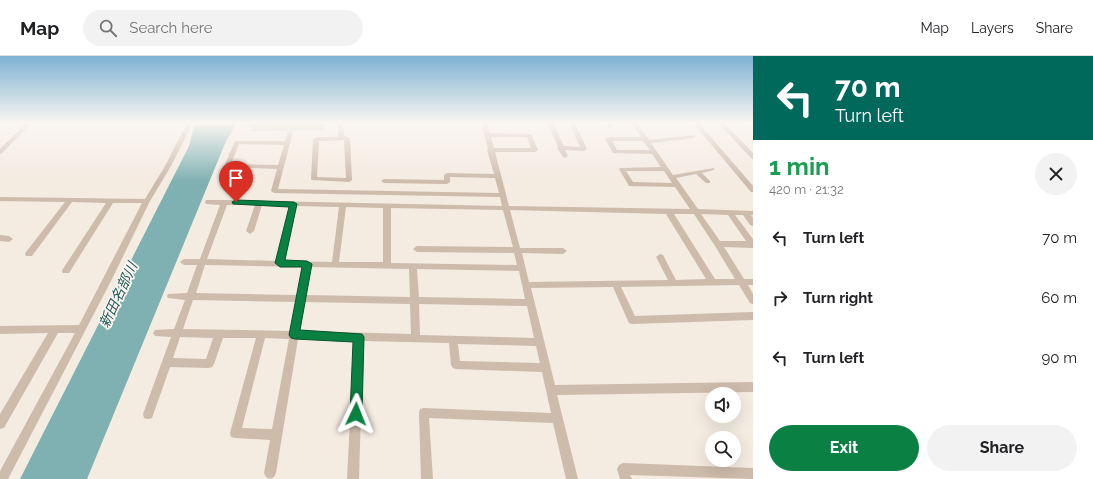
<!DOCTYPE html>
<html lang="en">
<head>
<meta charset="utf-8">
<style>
	:root { --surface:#fff; --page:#f2f2f2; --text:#202124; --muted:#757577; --line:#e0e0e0; --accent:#0b8043 }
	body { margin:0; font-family:Raleway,"Noto Sans JP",sans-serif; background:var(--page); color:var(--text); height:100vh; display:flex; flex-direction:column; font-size:15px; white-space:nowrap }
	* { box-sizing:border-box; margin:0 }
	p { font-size:13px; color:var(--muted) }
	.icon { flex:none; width:22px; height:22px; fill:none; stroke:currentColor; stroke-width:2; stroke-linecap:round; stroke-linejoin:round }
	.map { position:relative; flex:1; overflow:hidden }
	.sheet { display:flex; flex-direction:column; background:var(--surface); width:340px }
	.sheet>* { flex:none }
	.top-card { background:#00695c; color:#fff; overflow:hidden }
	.buttons { position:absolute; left:705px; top:331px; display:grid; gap:8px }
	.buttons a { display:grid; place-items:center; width:36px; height:36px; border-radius:50%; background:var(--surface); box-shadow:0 4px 16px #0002; font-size:20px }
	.pin { position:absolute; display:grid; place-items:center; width:34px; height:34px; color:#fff; margin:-41px -17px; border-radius:50% 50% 50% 0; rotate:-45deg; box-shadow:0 0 4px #0007 }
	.pin .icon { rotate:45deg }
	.me { position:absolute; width:44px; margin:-22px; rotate:2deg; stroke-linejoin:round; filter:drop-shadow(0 0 3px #0008) }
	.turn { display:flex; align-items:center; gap:14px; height:84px; padding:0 16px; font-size:18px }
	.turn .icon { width:52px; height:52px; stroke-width:2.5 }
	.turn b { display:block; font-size:28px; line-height:34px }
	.round { display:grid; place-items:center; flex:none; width:42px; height:42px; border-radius:21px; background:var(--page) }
	.head { display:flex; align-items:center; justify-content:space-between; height:68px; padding:0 16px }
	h1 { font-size:24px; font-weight:700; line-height:30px; color:#1e9e55 }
	.action { display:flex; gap:8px; margin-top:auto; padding:8px 16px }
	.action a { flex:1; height:46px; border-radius:24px; background:var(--accent); color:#fff; font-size:16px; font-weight:700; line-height:46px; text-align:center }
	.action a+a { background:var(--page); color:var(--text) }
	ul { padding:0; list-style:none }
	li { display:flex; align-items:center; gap:12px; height:60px; padding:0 16px }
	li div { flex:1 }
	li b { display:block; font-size:15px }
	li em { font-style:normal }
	header { display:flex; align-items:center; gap:24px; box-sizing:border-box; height:56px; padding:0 20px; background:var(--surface); border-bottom:1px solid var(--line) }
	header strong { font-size:19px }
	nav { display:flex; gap:22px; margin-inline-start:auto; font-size:14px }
	.search { width:280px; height:36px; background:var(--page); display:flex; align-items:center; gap:10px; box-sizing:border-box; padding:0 14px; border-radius:22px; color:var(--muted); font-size:15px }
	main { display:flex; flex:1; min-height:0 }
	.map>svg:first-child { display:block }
	.green { fill:#b8c4a0 }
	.water { fill:#7fb0b2 }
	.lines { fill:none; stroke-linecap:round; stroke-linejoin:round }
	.minor { fill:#cdbbac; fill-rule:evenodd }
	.route { fill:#0b8043; stroke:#07532c }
	.labels { text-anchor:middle; stroke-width:3.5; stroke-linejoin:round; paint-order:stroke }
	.water-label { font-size:14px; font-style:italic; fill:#1f5a5e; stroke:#fbf5ee }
</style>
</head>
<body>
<header>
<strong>Map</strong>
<div class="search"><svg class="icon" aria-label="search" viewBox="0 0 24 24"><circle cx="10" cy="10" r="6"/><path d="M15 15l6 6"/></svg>Search here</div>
<nav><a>Map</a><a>Layers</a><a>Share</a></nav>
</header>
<main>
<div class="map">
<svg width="753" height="423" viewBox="0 0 753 423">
	<rect width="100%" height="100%" fill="#f4ebe1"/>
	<path class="green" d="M245 67H325L324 74 251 75 253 71 243 70Z"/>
	<path class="water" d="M195 67H237L226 85 87 423H20L189 90Z"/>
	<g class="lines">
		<path class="minor" d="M26 67H32L2 97 0 98V93Z
			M187 67H193L171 110 150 145 111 225 8 423H0V415L75 277H58L4 372 0 373V358L48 277 0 278V270L79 269 142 147H113L69 217H63L62 215 63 213 106 147 72 146 32 200H26L25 198 26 196 65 146 0 145V141L145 143 165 110Z
			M337 67H343L344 80 350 82 352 124 349 126 312 124 311 123 313 83 316 81H338ZM344 84 346 122 317 121 319 85Z
			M481 67H487L490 77 531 78 538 94 535 96H495L509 150 690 153 675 131 629 130 619 113 620 112 661 111 652 98 613 97 605 83 608 81H641L631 67H637L649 84 695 79 696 80 693 82 651 87 673 119 714 112V114L702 117 710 125V127H706L696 118 676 122 698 153 753 155V159H751L753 162V170L750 169 743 159H735L753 183V192L724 191 744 223H753V229H748L753 238V248L750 247 739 229 621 231 635 260 753 256V264L632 268 629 267 613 231 531 232 555 329 753 326V336L557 339 578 423H566L553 367 429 362 433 423H421L419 357 420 353 424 352 551 357 542 316 456 313 453 312 451 309 449 287 363 285 359 423H347L354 285 298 283 276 417 274 421 270 423 266 421 264 417 270 384 235 382 231 381 230 377 256 282H223L214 308 212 311 209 312 170 311 152 362 148 363 144 362 143 358 171 281 155 280 153 277 155 274 174 273 185 244 168 242 167 240 168 238 187 237 197 209H184L180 206 184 203H200L220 149 206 148 205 146 206 144H224L502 150 500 141 274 137 271 135 277 113 225 111 224 110 235 85H285L288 75H292L293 76 278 133 499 137 495 122 450 121V126L447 128 384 127 381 125 384 123 444 124V119L447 117 494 118 487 94 488 93ZM491 81H527L531 92H494ZM612 85H643L650 94H617ZM239 88 284 89 278 109 231 108ZM626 115H664L672 127 633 126ZM227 149H255L246 175 250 178 254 175 262 149 289 150 277 205 207 203ZM296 150 339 151 332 206 284 205ZM346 151 383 152V206H339ZM391 152 503 154 513 191 417 190 413 193 417 196 514 197 517 209 391 207ZM510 154 666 158 706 223 676 224 663 199 660 198 656 201 668 224 529 226 522 197 563 198 567 195 563 192H520ZM674 158H694L715 190 735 223H715ZM701 158 728 159 746 185H720ZM205 209 302 211 297 239 196 237ZM310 211 409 213 410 241 306 239ZM417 213 519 215 525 243 419 241ZM193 244 296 246 291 275 183 273ZM305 246 410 248 411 278 300 275ZM419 248 527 250 534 282 420 279ZM180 281 213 282 206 303 173 302ZM265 282 289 283 272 373 242 372ZM458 288 536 290 540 307 460 305Z
			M547 67H553L564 90 580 91 569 67H575L587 93 584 95 565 94 568 100 565 102 563 101 557 92 558 91Z
			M605 67H611L614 71 609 72Z
			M693 67H699L753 130V136H751Z
			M718 67H724L753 97V103L751 102Z
			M744 67H753V70L745 68Z
			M0 179 9 180 13 183 9 186 0 185Z
			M623 407 753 412V423L630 419 632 423H620L617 413 619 409Z"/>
	</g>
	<linearGradient id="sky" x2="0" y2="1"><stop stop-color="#7eb2d2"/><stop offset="0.53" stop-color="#faf6f2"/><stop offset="1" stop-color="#faf6f2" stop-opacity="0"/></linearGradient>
	<rect width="753" height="126" fill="url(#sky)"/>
	<path class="route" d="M236 144 294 146 297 148 285 204 307 205 312 208 300 274 362 278 364 281 362 358 360 362 356 363 352 362 350 358 353 286 295 283 291 282 289 279 302 211H280L275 207 289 151 233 148 232 146Z"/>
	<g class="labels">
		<g class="water-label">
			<text transform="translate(118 239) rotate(-65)" y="5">新田名部川</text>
		</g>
	</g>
</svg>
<div class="buttons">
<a><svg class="icon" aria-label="sound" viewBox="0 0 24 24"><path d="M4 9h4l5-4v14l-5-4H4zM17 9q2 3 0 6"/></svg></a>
<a><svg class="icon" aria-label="search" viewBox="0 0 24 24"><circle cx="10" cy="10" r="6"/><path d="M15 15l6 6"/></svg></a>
</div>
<div class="pin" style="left:236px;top:146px;background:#d93025"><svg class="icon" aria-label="arrive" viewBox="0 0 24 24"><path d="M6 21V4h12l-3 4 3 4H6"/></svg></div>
<svg class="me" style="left:356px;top:358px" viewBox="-20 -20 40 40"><path d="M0-17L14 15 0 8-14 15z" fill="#0b8043" stroke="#fff" stroke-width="4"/></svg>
</div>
<section class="sheet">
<div class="top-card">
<div class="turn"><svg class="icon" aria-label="left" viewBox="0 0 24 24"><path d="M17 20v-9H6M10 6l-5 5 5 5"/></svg><div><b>70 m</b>Turn left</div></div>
</div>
<div class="head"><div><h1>1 min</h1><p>420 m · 21:32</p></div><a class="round"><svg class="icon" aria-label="close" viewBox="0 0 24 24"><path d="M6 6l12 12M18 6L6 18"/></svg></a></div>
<ul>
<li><svg class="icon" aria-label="left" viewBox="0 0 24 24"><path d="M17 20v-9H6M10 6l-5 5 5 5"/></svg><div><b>Turn left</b></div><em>70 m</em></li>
<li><svg class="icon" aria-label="right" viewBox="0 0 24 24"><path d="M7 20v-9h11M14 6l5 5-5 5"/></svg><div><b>Turn right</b></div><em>60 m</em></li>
<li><svg class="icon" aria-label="left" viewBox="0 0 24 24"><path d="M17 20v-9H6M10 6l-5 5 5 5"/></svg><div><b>Turn left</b></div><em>90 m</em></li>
</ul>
<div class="action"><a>Exit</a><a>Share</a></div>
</section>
</main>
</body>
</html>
